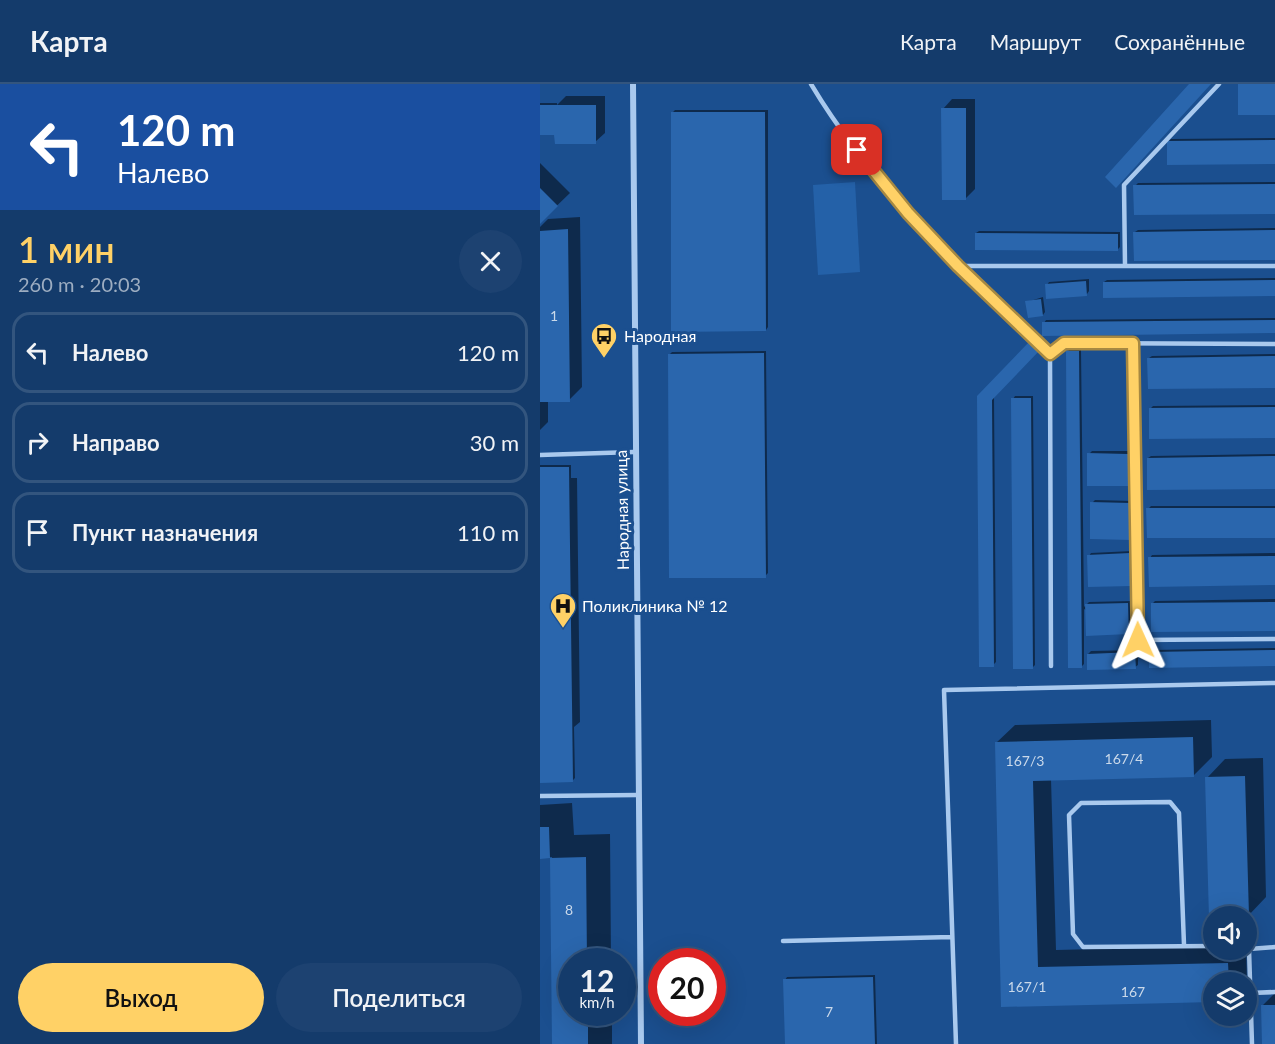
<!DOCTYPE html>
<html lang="ru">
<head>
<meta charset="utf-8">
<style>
	:root { --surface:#143b6b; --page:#1d4271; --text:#f1f3f6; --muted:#9dadc1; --line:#33557e; --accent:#ffd166 }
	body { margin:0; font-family:Lato,sans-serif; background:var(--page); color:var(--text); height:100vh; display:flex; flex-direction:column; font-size:22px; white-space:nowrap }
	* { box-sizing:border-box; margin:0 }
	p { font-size:20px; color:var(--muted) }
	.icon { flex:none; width:33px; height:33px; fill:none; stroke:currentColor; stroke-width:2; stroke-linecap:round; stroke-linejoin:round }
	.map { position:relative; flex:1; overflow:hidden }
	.details { display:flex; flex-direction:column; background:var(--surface); width:540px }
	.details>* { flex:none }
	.hud { background:#1a4fa0; color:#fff; overflow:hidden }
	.fabs { position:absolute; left:663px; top:822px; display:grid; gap:12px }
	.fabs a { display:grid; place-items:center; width:54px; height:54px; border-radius:50%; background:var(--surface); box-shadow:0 6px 24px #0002,0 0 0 2px var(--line); font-size:30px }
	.speed { position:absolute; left:18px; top:864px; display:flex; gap:12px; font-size:30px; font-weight:700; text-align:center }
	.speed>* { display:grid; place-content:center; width:78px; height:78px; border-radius:50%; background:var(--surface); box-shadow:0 6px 24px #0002,0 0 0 2px var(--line); line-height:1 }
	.speed small { font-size:15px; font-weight:400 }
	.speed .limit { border:9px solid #d22; background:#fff; color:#111 }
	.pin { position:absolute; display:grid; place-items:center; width:51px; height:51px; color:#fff; margin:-26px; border-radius:12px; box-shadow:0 3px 9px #0006 }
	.me { position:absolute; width:66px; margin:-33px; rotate:359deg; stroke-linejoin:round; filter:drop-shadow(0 0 4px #0008) }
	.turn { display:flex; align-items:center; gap:21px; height:126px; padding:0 18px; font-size:27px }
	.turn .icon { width:78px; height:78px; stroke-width:2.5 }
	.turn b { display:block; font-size:42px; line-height:51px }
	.round { display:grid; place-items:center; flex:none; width:63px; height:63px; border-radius:32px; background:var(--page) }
	.head { display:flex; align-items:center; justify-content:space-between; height:102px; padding:0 18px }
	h1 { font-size:36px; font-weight:600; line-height:45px; color:var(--accent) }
	.action { display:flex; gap:12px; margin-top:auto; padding:12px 18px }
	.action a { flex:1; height:69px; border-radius:36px; background:var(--accent); color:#111; font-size:24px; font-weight:600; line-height:69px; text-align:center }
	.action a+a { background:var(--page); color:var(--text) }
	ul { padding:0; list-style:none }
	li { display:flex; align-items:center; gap:18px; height:81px; margin:0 12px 9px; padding:0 6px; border:3px solid var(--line); border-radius:18px }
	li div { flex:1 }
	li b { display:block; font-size:22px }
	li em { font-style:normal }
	header { display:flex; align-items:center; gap:36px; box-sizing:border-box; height:84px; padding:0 30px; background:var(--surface); border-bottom:2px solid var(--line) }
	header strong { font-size:28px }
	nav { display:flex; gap:33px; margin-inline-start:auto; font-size:21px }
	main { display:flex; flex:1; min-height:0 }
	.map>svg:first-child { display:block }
	.green { fill:#2461a8 }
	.shadow { fill:#0007 }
	.building { fill:#2a66ad }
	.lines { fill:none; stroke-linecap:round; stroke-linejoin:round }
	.lane { stroke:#a9c9ee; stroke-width:4.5 }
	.street { stroke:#a9c9ee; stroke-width:6 }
	.route-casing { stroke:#a68842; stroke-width:15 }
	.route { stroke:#ffd166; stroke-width:10 }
	.labels { text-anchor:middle; stroke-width:6; stroke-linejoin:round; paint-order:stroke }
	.number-label { font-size:14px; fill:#cad9ea }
	.poi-label { font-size:16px; fill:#fff; stroke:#1b4f8f; text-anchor:start }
	.street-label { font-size:16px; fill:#fff; stroke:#1b4f8f }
</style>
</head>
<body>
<header>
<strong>Карта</strong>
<nav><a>Карта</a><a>Маршрут</a><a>Сохранённые</a></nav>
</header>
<main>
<section class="details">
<div class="hud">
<div class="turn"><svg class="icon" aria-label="left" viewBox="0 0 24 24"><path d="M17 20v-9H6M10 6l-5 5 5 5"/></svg><div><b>120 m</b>Налево</div></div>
</div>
<div class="head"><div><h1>1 мин</h1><p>260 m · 20:03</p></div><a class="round"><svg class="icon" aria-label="close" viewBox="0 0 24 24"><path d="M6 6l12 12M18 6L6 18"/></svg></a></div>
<ul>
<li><svg class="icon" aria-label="left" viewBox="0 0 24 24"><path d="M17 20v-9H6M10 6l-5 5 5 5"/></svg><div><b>Налево</b></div><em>120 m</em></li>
<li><svg class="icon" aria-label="right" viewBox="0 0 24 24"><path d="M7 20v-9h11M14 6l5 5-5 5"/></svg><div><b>Направо</b></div><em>30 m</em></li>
<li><svg class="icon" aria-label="arrive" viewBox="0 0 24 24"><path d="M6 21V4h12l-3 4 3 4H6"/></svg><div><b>Пункт назначения</b></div><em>110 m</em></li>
</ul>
<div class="action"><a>Выход</a><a>Поделиться</a></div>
</section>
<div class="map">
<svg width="735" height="960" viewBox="0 0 735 960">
	<rect width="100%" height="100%" fill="#1b4f8f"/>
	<path class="green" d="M315 98 320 188 278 191 273 101Z"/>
	<path class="shadow" d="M26 12H65V49L55 58 16 47 0 50V19H17V21Z
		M412 15H435V105L425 115 403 25Z
		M135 26H228V243L226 246 132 29Z
		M735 54V78L629 57 631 55Z
		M0 79 30 109 0 138Z
		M735 98V128L595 102 598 99Z
		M40 133 42 303 29 316 8 317V338L0 346V143L8 135Z
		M735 144V174L595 148 598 146Z
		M439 147 580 148V163L577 166 436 149Z
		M735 194V211L564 198 567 196Z
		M549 195V207L547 210 507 201 509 198Z
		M503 213 505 228 503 231 487 218Z
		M735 234V248L504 239 506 236Z
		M493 256 501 263 454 312 456 578 453 581 439 313Z
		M530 265H541L544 523 549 518 591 517 592 546 589 549 544 525V580L541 583 527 268Z
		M226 267 228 489 225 492 130 270 132 268Z
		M735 270V302L609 274 612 272Z
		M475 312H493L495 581 493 583 473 315Z
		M735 321V353L610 325 613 322Z
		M552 367H590V398L587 401 549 370Z
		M735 370V403L608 374 611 372Z
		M0 381H31V394H37L40 638 34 643 35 694 32 697H0Z
		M555 416 593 417V451L590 454 552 419Z
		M611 422H735V452L608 425Z
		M592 467 593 497 590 500 549 472 551 469Z
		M735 469V500L610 474 612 471Z
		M735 515V545L612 520 615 517Z
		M735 564V580L611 569 613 566Z
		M598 566V581L595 583 548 570 551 567Z
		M671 636 672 673 654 691 511 695 516 866 674 862V866H706L707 898H674L462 922 456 659 475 641Z
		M723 674 726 813 708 832 667 694 685 675Z
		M32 719 34 751 70 750 71 878H32V928H72V960H14L12 773H0V721Z
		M335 891 337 960H246L245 896 247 893Z
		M735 909V960H723L722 922Z"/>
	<path class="building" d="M649 0H671L576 104 565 93Z
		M698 0H735V31H698Z
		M0 21H56V60H15L14 51H0Z
		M401 24H426V116H402Z
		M131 28H225L226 247 131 248Z
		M735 56V80L627 81V57Z
		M735 100V130L594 131 593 101Z
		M0 104 18 122 0 140Z
		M28 145 30 318H0V147Z
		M735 146V176L594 177 593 148Z
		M435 149 578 150V167L435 166Z
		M735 196V212L563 214V198Z
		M546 197 547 212 506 215 505 200Z
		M501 215 503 232 488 234 485 217Z
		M735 236V249L502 252V238Z
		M490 257 499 267 452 316 454 583H439L437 312Z
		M526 267H539L542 584H528Z
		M224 269 226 494H129L128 270Z
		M735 272V304L608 305 607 274Z
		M471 314H491L493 585H473Z
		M735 323V354L609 355V324Z
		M547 369 588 370V402H547Z
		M735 372V405L607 406V374Z
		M0 383H29L33 698 0 699Z
		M550 418 591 419V456L550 455Z
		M606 424H735V454H607Z
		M590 469 591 502 548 503 547 471Z
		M735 472V501L609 503 608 473Z
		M735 518V547L611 548V519Z
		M588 519 589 550 546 552 545 520Z
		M735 566V582L609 584V568Z
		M595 568 596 585 547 586V570Z
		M653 653 654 693 493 697 498 883 688 879 689 898H674V918L461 923 455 658Z
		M705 692 709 832 669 834 665 693Z
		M0 743H9L10 774 0 775Z
		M46 773 47 878H32V928H48V960H12L10 774Z
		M333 893 335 960H245L243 895Z
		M721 921H735V960H722Z"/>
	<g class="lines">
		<path class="lane" d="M271 0C333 104 424 187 510 270L511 582
			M585 181 584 101 679 0
			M418 182H735
			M593 259 598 556 735 555
			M510 270 524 259 735 260
			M0 371 94 368
			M0 712 98 711
			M243 857 412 853
			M644 861 639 729 630 718 541 719 529 731 533 850 543 863 674 862
			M711 909 735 908
			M416 960 404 606 735 599
			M712 960 709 865 735 863"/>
		<path class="street" d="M93 0 101 960"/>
	</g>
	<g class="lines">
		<g class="route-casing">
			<path id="route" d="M317 66 368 129 418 182 510 270 524 259H593L598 556"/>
		</g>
		<use href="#route" class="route"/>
	</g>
	<defs>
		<g id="bus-pin" transform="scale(1.35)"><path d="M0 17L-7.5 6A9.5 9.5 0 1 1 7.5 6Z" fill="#ffd166" stroke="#1b4f8f"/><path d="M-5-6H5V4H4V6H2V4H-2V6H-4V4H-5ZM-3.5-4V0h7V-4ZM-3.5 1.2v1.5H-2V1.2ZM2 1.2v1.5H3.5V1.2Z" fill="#111"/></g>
		<g id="hospital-pin" transform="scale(1.35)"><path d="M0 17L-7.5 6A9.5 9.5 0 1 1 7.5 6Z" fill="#ffd166" stroke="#1b4f8f"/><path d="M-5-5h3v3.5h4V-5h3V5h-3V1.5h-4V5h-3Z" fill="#111"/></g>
	</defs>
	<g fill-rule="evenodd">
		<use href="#bus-pin" x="64" y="252"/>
		<use href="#hospital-pin" x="23" y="522"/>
	</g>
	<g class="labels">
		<g class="number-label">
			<text x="14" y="237">1</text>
			<text x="584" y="680">167/4</text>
			<text x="485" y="682">167/3</text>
			<text x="29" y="831">8</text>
			<text x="487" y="908">167/1</text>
			<text x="593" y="913">167</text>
			<text x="289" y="933">7</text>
		</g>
		<g class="poi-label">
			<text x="84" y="258">Народная</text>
			<text x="42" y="528">Поликлиника № 12</text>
		</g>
		<g class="street-label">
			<text transform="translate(82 426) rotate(-91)" y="6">Народная улица</text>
		</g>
	</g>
</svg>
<div class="fabs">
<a><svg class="icon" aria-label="sound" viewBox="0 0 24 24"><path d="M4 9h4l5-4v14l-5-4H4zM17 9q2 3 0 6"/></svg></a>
<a><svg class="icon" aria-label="layers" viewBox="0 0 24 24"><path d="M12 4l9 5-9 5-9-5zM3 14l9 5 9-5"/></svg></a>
</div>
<div class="speed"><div>12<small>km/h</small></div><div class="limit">20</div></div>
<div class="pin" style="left:317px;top:66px;background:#d93025"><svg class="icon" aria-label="arrive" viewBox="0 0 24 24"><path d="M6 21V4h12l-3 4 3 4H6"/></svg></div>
<svg class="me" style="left:598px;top:556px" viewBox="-20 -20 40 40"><path d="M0-17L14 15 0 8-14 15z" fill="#ffd166" stroke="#fff" stroke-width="4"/></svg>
</div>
</main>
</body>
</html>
